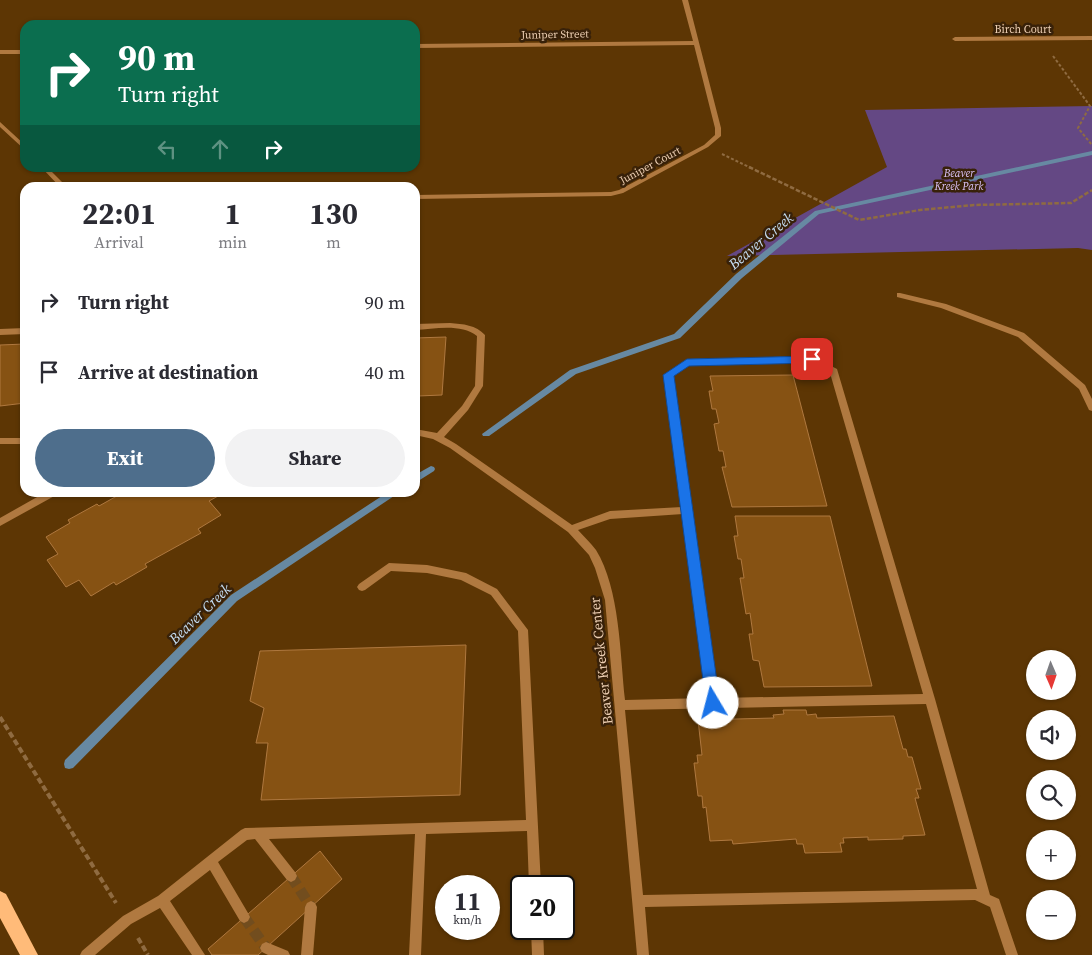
<!DOCTYPE html>
<html lang="en">
<head>
<meta charset="utf-8">
<style>
	:root { --surface:#fff; --page:#f2f2f3; --text:#2b2b33; --muted:#7c7c81; --accent:#4e6e8c }
	body { margin:0; font-family:"Source Serif 4",serif; background:var(--page); color:var(--text); height:100vh; display:flex; flex-direction:column; font-size:19px; white-space:nowrap }
	* { box-sizing:border-box; margin:0 }
	p { font-size:16px; color:var(--muted) }
	.icon { flex:none; width:28px; height:28px; fill:none; stroke:currentColor; stroke-width:2; stroke-linecap:round; stroke-linejoin:round }
	.map { position:relative; flex:1; overflow:hidden }
	.side { position:absolute; left:20px; top:182px; width:400px; height:315px; display:flex; flex-direction:column; background:var(--surface); border-radius:15px; box-shadow:0 1px 4px #0004 }
	.side>* { flex:none }
	.hud { position:absolute; left:20px; top:20px; width:400px; height:152px; border-radius:15px; box-shadow:0 1px 4px #0004; background:#0b6e4f; color:#fff; overflow:hidden }
	.needle { width:32px; rotate:178deg }
	.tools { position:absolute; left:1026px; top:650px; display:grid; gap:10px }
	.tools a { display:grid; place-items:center; width:50px; height:50px; border-radius:50%; background:var(--surface); box-shadow:0 1px 4px #0004; font-size:25px }
	.speed { position:absolute; left:435px; top:875px; display:flex; gap:10px; font-size:25px; font-weight:700; text-align:center }
	.speed>* { display:grid; place-content:center; width:65px; height:65px; border-radius:50%; background:var(--surface); box-shadow:0 1px 4px #0004; line-height:1 }
	.speed small { font-size:12px; font-weight:400 }
	.speed .limit { border:2px solid #111; border-radius:8px; background:#fff; color:#111 }
	.pin { position:absolute; display:grid; place-items:center; width:42px; height:42px; color:#fff; margin:-21px; border-radius:10px; box-shadow:0 2px 8px #0006 }
	.me { position:absolute; width:55px; margin:-28px; rotate:352deg; stroke-linejoin:round; filter:drop-shadow(0 0 4px #0008) }
	.turn { display:flex; align-items:center; gap:18px; height:105px; padding:0 15px; font-size:22px }
	.turn .icon { width:65px; height:65px; stroke-width:2.5 }
	.turn b { display:block; font-size:35px; line-height:42px }
	.lanes { display:flex; align-items:center; height:48px; padding:0 15px; background:#0003; justify-content:center; gap:25px; direction:ltr }
	.lanes .off { opacity:.35 }
	.eta { display:flex; justify-content:space-evenly; align-items:center; height:85px; text-align:center }
	.eta b { font-size:30px; font-weight:700; line-height:35px }
	.primary-button { display:flex; gap:10px; margin-top:auto; padding:10px 15px }
	.primary-button a { flex:1; height:58px; border-radius:30px; background:var(--accent); color:#fff; font-size:20px; font-weight:700; line-height:58px; text-align:center }
	.primary-button a+a { background:var(--page); color:var(--text) }
	ul { padding:0; list-style:none }
	li { display:flex; align-items:center; gap:15px; height:70px; padding:0 15px }
	li div { flex:1 }
	li b { display:block; font-size:19px }
	li em { font-style:normal }
	.map>svg:first-child { display:block }
	.green { fill:#644884 }
	.lines { fill:none; stroke-linecap:round; stroke-linejoin:round }
	.stream { fill:#6789a2; fill-rule:evenodd }
	.building { fill:#865213; stroke:#af783f }
	.minor-tunnel { stroke:#724d1e; stroke-width:11; stroke-dasharray:11 5.5; stroke-linecap:butt }
	.path-far2 { stroke:#8f6b41; stroke-width:2; stroke-dasharray:3 2; stroke-linecap:butt }
	.path-far1 { stroke:#8f6b41; stroke-width:2.5; stroke-dasharray:4.5 2; stroke-linecap:butt }
	.path { stroke:#8f6b41; stroke-width:4; stroke-dasharray:6 3; stroke-linecap:butt }
	.minor { fill:#b07940; fill-rule:evenodd }
	.major { fill:#ffbb79; fill-rule:evenodd }
	.route { fill:#1a73e8; stroke:#114b97 }
	.labels { text-anchor:middle; stroke-width:5; stroke-linejoin:round; paint-order:stroke }
	.far-street-label { font-size:11px; fill:#ebcdb1; stroke:#382109 }
	.far-park-label { font-size:11px; font-style:italic; fill:#dcc4fa; stroke:#382109 }
	.street-label { font-size:14px; fill:#ebcdb1; stroke:#382109 }
	.water-label { font-size:15px; font-style:italic; fill:#c4dcf1; stroke:#382109 }
</style>
</head>
<body>
<div class="map">
<svg width="1092" height="955" viewBox="0 0 1092 955">
	<rect width="100%" height="100%" fill="#5d3604"/>
	<path class="green" d="M1092 106V250L1078 248 727 256 887 167 865 110Z"/>
	<g class="lines">
		<path class="stream" d="M1092 151V155L819 214 742 278 680 338 576 374 489 436H483L482 434 570 370 674 334 736 274 815 211Z
			M431 466 434 467 435 469 434 471 415 483V475Z
			M388 492H400L237 601 73 768 69 769 65 768 64 764 65 760 231 595Z"/>
	</g>
	<path class="building" d="M446 337 442 395 418 396V398H415V338Z
		M25 344V403L0 406V345Z
		M793 375 827 506 732 507 722 467H726L723 451H719L714 424 719 423 716 409H712L709 391H713L710 376Z
		M124 492H218L220 495 209 501 221 515 198 529 201 533 145 564 147 567 116 585 114 582 91 596 79 580 66 587 47 560 58 554 46 537 70 523 68 520 97 504 99 506Z
		M735 516H830L872 686 764 687 759 661 753 660 749 634H753L750 613 746 614 740 578H744L741 559H738L734 536H738Z
		M466 645 460 795 261 800 268 743H256L264 708 250 701 260 651Z
		M783 710H806L807 715 816 714 817 718 894 716 903 749H906L908 757H912L921 789H916L919 798H915L925 835 903 836V839L868 840V837L843 838 844 843H840L842 852 805 853 803 844H797L796 839 733 844 732 840 710 841 706 807 703 808 702 796H698L694 763H698L697 755H702L698 720 774 718 773 715 784 714Z
		M320 851 342 879 258 955H212L208 949Z"/>
	<g class="lines">
		<path class="minor-tunnel" d="M291 876 311 907
			M244 917 266 948"/>
		<path class="path-far2" d="M1053 56 1090 106 1078 128 1092 145
			M722 154 751 168"/>
		<path class="path-far1" d="M749 167 859 220 920 210 974 205 1071 203 1092 190"/>
		<path class="path" d="M0 717 116 903
			M138 938 148 955"/>
		<path class="minor" d="M682 0H688L721 128V136L708 147 623 193 611 196 415 199V195L611 192 619 190 704 145 715 135V128L694 45 415 48V44L693 41Z
			M1092 36V40L955 41 952 39 955 37Z
			M0 50H25V54H0Z
			M0 122 25 145V150L0 127Z
			M42 168H48L68 188H61Z
			M897 293H900L946 304 1024 333 1085 385 1092 399V411L1089 410 1079 389 1018 337 941 308 897 297Z
			M450 323C463 324 476 325 485 335L483 386 468 410 444 437 456 444 572 525 610 511 682 507 664 375 687 359 812 356 837 369 935 699 990 895 999 899 1018 955H1006L990 907 975 900 645 907 649 955H637L605 600 595 568 589 555 568 532 450 448 433 439 415 435V429L437 433 462 406 475 386 477 336C461 323 434 329 415 330V324ZM811 362 830 373 923 694 718 698 672 376 689 365ZM683 514 707 698 625 700C620 654 620 589 596 550 591 543 584 537 578 530L610 519ZM926 704 977 889 643 895 625 710Z
			M25 328V334L0 335V329Z
			M0 438H25V444H0Z
			M46 492H59L58 494 0 526V518Z
			M389 563 427 565 466 573 497 589 528 630 541 886H529L527 831 426 834 421 955H409L415 834 269 839 295 872 297 876 295 880 291 882 287 880 255 839 247 840 218 862 248 913 250 917 248 921 244 923 240 921 210 870 170 901 205 955H192L160 908 131 924 95 955H80L82 951 123 916 158 896 241 830 245 828 526 820 518 631 491 595 461 580 427 573 391 571 365 590 362 591 359 590 357 587 359 584Z
			M311 901 315 903 317 907 313 955H301L305 907 307 903Z
			M531 929H543L544 955H532Z
			M266 942 288 951 290 955H268L262 952 260 948 262 944Z"/>
		<path class="major" d="M0 891 6 894 38 955H20L0 918Z"/>
	</g>
	<path class="route" d="M812 356 817 359 812 363 689 366 674 376 720 703 718 708 713 710 708 708 706 703 663 375 687 359Z"/>
	<g class="labels">
		<g class="far-street-label">
			<text x="1023" y="33">Birch Court</text>
			<text transform="translate(555 34) rotate(-1)" y="4">Juniper Street</text>
			<text transform="translate(650 165) rotate(-28)" y="4">Juniper Court</text>
		</g>
		<g class="far-park-label">
			<text x="959" y="177">Beaver<tspan x="959" dy="13">Kreek Park</tspan></text>
		</g>
		<g class="street-label">
			<text transform="translate(601 661) rotate(-96)" y="5">Beaver Kreek Center</text>
		</g>
		<g class="water-label">
			<text transform="translate(761 241) rotate(-40)" y="5">Beaver Creek</text>
			<text transform="translate(200 614) rotate(-44)" y="5">Beaver Creek</text>
		</g>
	</g>
</svg>
<div class="tools">
<a><svg class="needle" viewBox="-14 -14 28 28"><path d="M0-13l5 13h-10z" fill="#e53935"/><path d="M0 13l5-13h-10z" fill="#7c7c81"/></svg></a>
<a><svg class="icon" aria-label="sound" viewBox="0 0 24 24"><path d="M4 9h4l5-4v14l-5-4H4zM17 9q2 3 0 6"/></svg></a>
<a><svg class="icon" aria-label="search" viewBox="0 0 24 24"><circle cx="10" cy="10" r="6"/><path d="M15 15l6 6"/></svg></a>
<a>+</a>
<a>−</a>
</div>
<div class="speed"><div>11<small>km/h</small></div><div class="limit">20</div></div>
<div class="pin" style="left:812px;top:359px;background:#d93025"><svg class="icon" aria-label="arrive" viewBox="0 0 24 24"><path d="M6 21V4h12l-3 4 3 4H6"/></svg></div>
<svg class="me" style="left:713px;top:703px" viewBox="-20 -20 40 40"><circle r="19" fill="#fff"/><path d="M0-13L10 11 0 6-10 11z" fill="#1a73e8"/></svg>
<div class="hud">
<div class="turn"><svg class="icon" aria-label="right" viewBox="0 0 24 24"><path d="M7 20v-9h11M14 6l5 5-5 5"/></svg><div><b>90 m</b>Turn right</div></div>
<div class="lanes"><svg class="icon off" aria-label="left" viewBox="0 0 24 24"><path d="M17 20v-9H6M10 6l-5 5 5 5"/></svg><svg class="icon off" aria-label="ahead" viewBox="0 0 24 24"><path d="M12 20V5M6 11l6-6 6 6"/></svg><svg class="icon" aria-label="right" viewBox="0 0 24 24"><path d="M7 20v-9h11M14 6l5 5-5 5"/></svg></div>
</div>
<section class="side">
<div class="eta">
<div><b>22:01</b><p>Arrival</p></div>
<div><b>1</b><p>min</p></div>
<div><b>130</b><p>m</p></div>
</div>
<ul>
<li><svg class="icon" aria-label="right" viewBox="0 0 24 24"><path d="M7 20v-9h11M14 6l5 5-5 5"/></svg><div><b>Turn right</b></div><em>90 m</em></li>
<li><svg class="icon" aria-label="arrive" viewBox="0 0 24 24"><path d="M6 21V4h12l-3 4 3 4H6"/></svg><div><b>Arrive at destination</b></div><em>40 m</em></li>
</ul>
<div class="primary-button"><a>Exit</a><a>Share</a></div>
</section>
</div>
</body>
</html>
